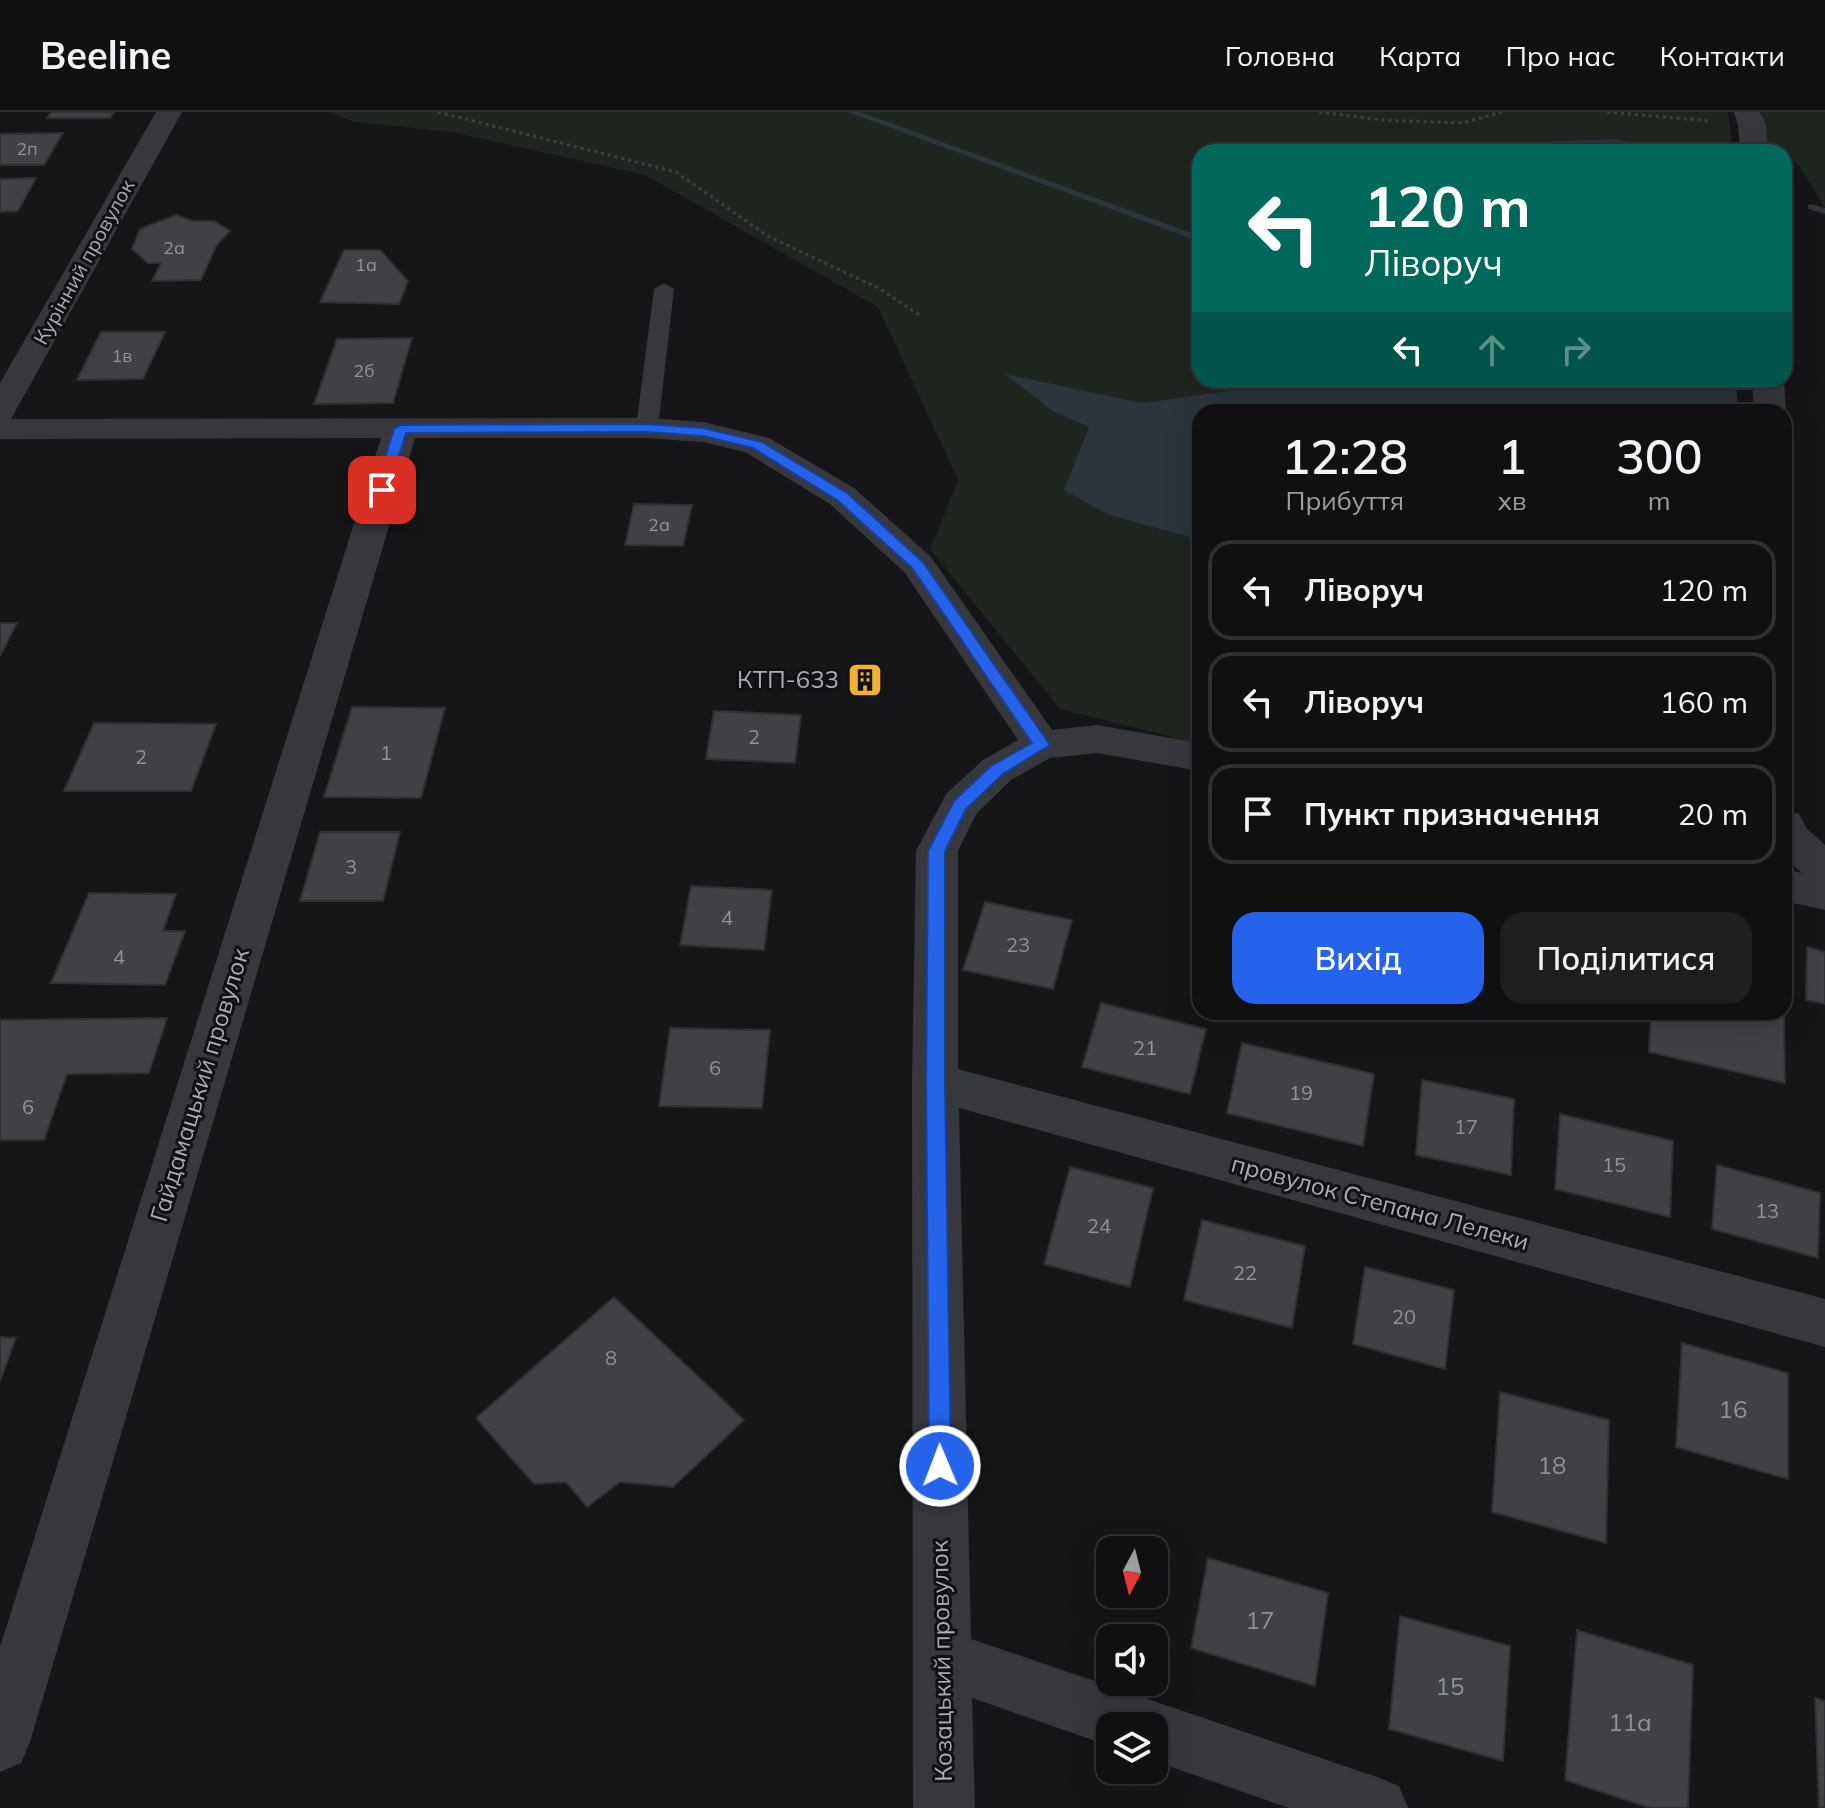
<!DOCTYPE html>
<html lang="uk">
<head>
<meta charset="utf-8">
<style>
	:root { --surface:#101012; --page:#1e1e20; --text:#f1f3f6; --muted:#9c9d9f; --line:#303032; --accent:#2563eb }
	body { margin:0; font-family:Mulish,sans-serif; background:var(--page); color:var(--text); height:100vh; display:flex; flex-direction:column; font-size:30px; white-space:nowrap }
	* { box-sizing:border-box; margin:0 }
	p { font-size:26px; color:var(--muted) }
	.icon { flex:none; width:44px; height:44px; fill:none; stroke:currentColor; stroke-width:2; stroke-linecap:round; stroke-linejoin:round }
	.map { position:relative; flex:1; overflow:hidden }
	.sheet { position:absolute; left:1192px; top:292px; width:600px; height:616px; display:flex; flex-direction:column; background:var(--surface); border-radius:24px; box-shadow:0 8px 32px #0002,0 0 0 2px var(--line) }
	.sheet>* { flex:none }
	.banner { position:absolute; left:1192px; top:32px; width:600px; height:244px; border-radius:24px; box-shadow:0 8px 32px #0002,0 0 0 2px var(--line); background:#00695c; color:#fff; overflow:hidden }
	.needle { width:52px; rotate:187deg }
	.buttons { position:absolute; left:1096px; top:1424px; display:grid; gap:16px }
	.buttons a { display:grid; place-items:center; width:72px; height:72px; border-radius:16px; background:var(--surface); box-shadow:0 8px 32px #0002,0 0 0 2px var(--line); font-size:40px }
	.pin { position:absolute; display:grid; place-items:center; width:68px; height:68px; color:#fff; margin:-34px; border-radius:16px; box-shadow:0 4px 12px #0006 }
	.me { position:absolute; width:88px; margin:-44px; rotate:359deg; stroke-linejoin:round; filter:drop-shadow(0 0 6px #0008) }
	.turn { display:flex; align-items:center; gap:28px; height:168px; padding:0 40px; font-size:36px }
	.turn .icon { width:104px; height:104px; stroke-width:2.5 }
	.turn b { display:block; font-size:56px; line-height:68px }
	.lanes { display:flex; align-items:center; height:76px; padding:0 40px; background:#0003; justify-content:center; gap:40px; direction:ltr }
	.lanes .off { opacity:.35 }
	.eta { display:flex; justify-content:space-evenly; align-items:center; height:136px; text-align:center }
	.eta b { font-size:48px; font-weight:600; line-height:56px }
	.button { display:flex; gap:16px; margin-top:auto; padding:16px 40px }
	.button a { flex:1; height:92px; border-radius:24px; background:var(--accent); color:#fff; font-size:32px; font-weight:600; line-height:92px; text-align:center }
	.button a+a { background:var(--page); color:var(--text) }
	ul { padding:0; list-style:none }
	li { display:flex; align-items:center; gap:24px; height:100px; margin:0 16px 12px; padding:0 24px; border:4px solid var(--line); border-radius:24px }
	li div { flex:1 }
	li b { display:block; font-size:30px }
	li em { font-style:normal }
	header { display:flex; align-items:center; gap:48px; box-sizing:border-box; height:112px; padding:0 40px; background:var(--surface); border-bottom:2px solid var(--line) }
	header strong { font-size:38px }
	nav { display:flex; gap:44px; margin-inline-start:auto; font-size:28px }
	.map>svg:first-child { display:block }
	.green { fill:#1e261f }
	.water { fill:#2c353c }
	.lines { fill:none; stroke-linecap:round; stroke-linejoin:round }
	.stream { fill:#2c353c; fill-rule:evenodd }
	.building { fill:#404145; stroke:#303034; stroke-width:2 }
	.path { stroke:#3d3f44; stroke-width:3; stroke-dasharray:3 4; stroke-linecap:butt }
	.lane { fill:#37383d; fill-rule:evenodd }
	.street { fill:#37383d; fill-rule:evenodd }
	.route { fill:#2563eb; stroke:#184099; stroke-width:2 }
	.labels { text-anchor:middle; stroke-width:6; stroke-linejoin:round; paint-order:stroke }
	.far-number-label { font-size:18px; fill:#8e929b }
	.far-street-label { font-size:20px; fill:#a8adb8; stroke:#111113 }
	.number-label { font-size:20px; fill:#8e929b }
	.poi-label { font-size:24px; fill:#a8adb8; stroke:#111113; text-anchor:end }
	.street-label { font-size:24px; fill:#a8adb8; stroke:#111113 }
	.near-number-label { font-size:24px; fill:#8e929b }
</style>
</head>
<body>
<header>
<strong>Beeline</strong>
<nav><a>Головна</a><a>Карта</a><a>Про нас</a><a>Контакти</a></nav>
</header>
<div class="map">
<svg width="1825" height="1696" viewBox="0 0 1825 1696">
	<rect width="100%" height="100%" fill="#161618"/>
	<path class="green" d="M329 0H1728L1733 40H1681L1615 27 1552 29 1531 37 1504 40H1200V268H1300L1142 291 1007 263 1054 300 1089 315 1065 377 1109 403 1200 428V632L1060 597 930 437 958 368 878 195 645 63 452 20 355 10Z
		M1761 0H1825V96L1798 52 1763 26Z"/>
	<path class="water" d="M1616 27 1653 35 1662 40H1504L1531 37 1552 29Z
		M1005 262 1142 291 1301 268H1736L1738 300H1200V428L1109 403 1064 378 1089 315 1054 300Z"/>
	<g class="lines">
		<path class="stream" d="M848 0H860L1200 124V130Z
			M1811 92 1825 96V102L1808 97V93Z"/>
	</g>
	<path class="building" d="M51 0H114L110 6H47Z
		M63 21 44 53H0V22Z
		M36 66 18 99 0 100V67Z
		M176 103 193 109H214L230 119 216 134 201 168 152 169 161 151H148L132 137 140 117Z
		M344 138H380L408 169 399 192 320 190Z
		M101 220H165L143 267 77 268Z
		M412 226 393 291 314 292 337 227Z
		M634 392 692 393 683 434 625 433Z
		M0 511H17L0 544Z
		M857 562 875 564 873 574 855 573Z
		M352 595 445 596 421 686 324 685Z
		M714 599 801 603 795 651 706 647Z
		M94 611 216 612 191 679H64Z
		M320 720H400L383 789H300Z
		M691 774 772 778 764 838 680 833Z
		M89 781 176 782 163 819H185L165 873 51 871Z
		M985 790 1072 808 1053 877 963 858Z
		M1807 835 1825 840V892L1806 888Z
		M1101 891 1206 917 1190 982 1082 955Z
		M1651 900H1784L1785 971 1649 940Z
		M167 906 149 961 67 962 44 1028H0V908Z
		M670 916 770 918 762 996 659 994Z
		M1242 931 1374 962 1363 1034 1227 1001Z
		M1422 968 1514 987 1511 1063 1416 1043Z
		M1560 1002 1673 1029 1670 1105 1555 1077Z
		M1717 1053 1820 1081 1818 1146 1712 1117Z
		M1070 1055 1153 1076 1130 1175 1044 1152Z
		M1202 1108 1305 1134 1292 1216 1184 1188Z
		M1365 1155 1454 1178 1445 1257 1353 1232Z
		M614 1185 744 1308 673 1375 620 1370 587 1395 566 1370 534 1372 476 1306Z
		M0 1225 16 1226 0 1269Z
		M1682 1231 1788 1261V1367L1676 1335Z
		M1500 1280 1609 1308 1606 1431 1492 1400Z
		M1208 1446 1328 1481 1315 1574 1191 1536Z
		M1400 1504 1510 1534 1503 1649 1389 1617Z
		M1577 1518 1693 1553 1688 1696H1650L1565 1668Z
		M1815 1586 1825 1589V1696H1819Z"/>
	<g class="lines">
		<path class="path" d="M438 0 676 60 768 124 880 177 921 204
			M1319 0 1383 8 1463 11 1502 0
			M1607 0 1711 9"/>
		<path class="lane" d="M664 171 674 177 658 316 647 322 636 316 654 177Z"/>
		<path class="street" d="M156 0H182L11 307 647 306 703 310 769 326 854 376 931 445 1052 618 1097 613 1200 631V659L1097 641 1050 646 1011 668 976 702 958 739V957L1825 1187V1235L959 996 971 1527 1377 1665 1399 1674 1408 1696H1289L1154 1649V1614H1110V1634L972 1586 975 1696H913L912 970 916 739 946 682 983 648 1018 628 905 461 830 392 745 340 703 330 647 326H415L30 1630 21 1651 0 1660V1535L381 326 0 327V271Z
			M1734 0H1760L1766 13 1768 40H1740L1738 13Z
			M1752 268H1784L1786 300 1784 304V300H1754Z
			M1784 698 1799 702 1806 716 1825 733V798L1784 789V757L1802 761 1784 745Z"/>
	</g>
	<path class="route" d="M647 312 703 316 762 330 847 381 923 450 1050 633 1003 662 966 697 945 739V970L951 1354 948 1362 940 1365 932 1362 929 1354 926 970 928 739 954 689 991 654 1032 631 912 456 837 388 753 336 703 324 647 320 406 321 389 378 382 383 375 378 394 317 401 313Z"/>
	<defs>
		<g id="building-square" transform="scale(1.8)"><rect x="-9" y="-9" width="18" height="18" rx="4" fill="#f2b134" stroke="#111113"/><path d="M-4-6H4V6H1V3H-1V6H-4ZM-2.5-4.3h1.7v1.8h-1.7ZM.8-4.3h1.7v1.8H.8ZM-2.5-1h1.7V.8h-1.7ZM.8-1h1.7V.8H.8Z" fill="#111"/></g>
	</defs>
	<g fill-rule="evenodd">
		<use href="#building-square" x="865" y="568"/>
	</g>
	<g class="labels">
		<g class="far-number-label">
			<text x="27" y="43">2п</text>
			<text x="174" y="142">2а</text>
			<text x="366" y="159">1а</text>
			<text x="122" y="250">1в</text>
			<text x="364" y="265">2б</text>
			<text x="659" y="419">2а</text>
		</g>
		<g class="far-street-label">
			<text transform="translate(84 150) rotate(-61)" y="7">Курінний провулок</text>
		</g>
		<g class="number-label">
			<text x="754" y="632">2</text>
			<text x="386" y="648">1</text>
			<text x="141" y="652">2</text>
			<text x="351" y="762">3</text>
			<text x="727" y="813">4</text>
			<text x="1018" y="840">23</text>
			<text x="119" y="852">4</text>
			<text x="1145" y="943">21</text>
			<text x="715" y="963">6</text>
			<text x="1301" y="988">19</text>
			<text x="28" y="1002">6</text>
			<text x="1466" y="1022">17</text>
			<text x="1614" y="1060">15</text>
			<text x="1767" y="1106">13</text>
			<text x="1099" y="1121">24</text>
			<text x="1245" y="1168">22</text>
			<text x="1404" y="1212">20</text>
			<text x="611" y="1253">8</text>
		</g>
		<g class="poi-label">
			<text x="839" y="576">КТП-633</text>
		</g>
		<g class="street-label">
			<text transform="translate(200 973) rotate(-73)" y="8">Гайдамацький провулок</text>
			<text transform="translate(1380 1091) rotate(15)" y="8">провулок Степана Лелеки</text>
			<text transform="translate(942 1549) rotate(-91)" y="8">Козацький провулок</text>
		</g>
		<g class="near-number-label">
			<text x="1733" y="1306">16</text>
			<text x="1552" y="1362">18</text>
			<text x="1260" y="1517">17</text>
			<text x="1450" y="1583">15</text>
			<text x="1630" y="1619">11а</text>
		</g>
	</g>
</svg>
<div class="buttons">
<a><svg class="needle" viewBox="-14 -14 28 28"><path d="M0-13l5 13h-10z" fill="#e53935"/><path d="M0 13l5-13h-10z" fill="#9c9d9f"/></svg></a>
<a><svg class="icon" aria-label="sound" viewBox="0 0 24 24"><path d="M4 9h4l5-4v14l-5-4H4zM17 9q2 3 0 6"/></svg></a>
<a><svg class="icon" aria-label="layers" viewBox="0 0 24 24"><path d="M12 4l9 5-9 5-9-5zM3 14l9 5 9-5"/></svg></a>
</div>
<div class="pin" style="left:382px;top:378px;background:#d93025"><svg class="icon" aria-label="arrive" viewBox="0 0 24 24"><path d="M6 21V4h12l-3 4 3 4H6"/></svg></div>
<svg class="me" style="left:940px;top:1354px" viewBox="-20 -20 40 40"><circle r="17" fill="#2563eb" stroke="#fff" stroke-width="3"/><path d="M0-11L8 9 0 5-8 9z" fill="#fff"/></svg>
<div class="banner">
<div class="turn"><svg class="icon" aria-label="left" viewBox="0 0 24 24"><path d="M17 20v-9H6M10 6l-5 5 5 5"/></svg><div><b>120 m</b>Ліворуч</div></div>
<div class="lanes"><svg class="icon" aria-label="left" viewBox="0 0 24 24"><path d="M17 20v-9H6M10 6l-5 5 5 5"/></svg><svg class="icon off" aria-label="ahead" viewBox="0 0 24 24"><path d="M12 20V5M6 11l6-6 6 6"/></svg><svg class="icon off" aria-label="right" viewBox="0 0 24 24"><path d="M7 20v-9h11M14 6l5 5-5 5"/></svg></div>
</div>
<section class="sheet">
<div class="eta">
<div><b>12:28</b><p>Прибуття</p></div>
<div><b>1</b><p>хв</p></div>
<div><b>300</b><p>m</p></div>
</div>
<ul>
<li><svg class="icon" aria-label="left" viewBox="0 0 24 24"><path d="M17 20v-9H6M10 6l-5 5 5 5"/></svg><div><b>Ліворуч</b></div><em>120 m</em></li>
<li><svg class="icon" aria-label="left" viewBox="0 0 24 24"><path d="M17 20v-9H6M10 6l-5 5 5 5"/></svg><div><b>Ліворуч</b></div><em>160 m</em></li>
<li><svg class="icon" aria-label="arrive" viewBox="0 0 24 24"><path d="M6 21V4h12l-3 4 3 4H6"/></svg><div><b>Пункт призначення</b></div><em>20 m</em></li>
</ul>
<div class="button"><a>Вихід</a><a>Поділитися</a></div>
</section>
</div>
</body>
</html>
